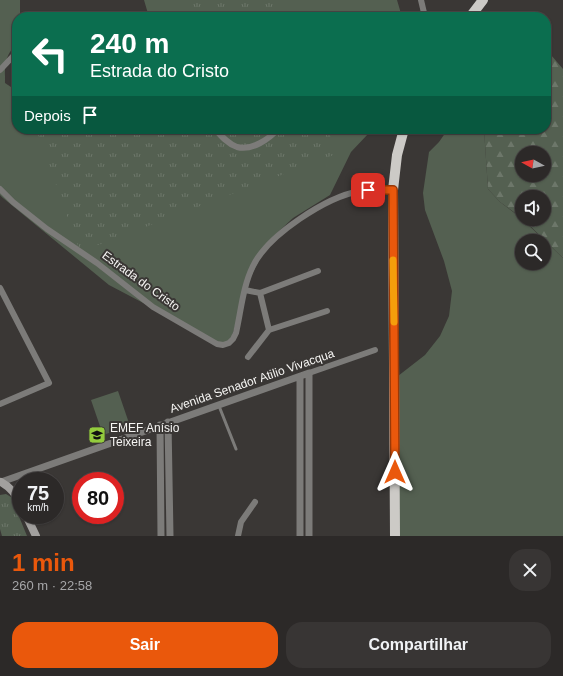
<!DOCTYPE html>
<html lang="pt">
<head>
<meta charset="utf-8">
<style>
	:root { --surface:#2c2928; --page:#383534; --text:#f1f3f6; --muted:#a6a6a8; --line:#484545; --accent:#ea580c }
	body { margin:0; font-family:Arial,sans-serif; background:var(--page); color:var(--text); height:100vh; display:flex; flex-direction:column; font-size:15px; white-space:nowrap }
	* { box-sizing:border-box; margin:0 }
	p { font-size:13px; color:var(--muted) }
	.icon { flex:none; width:22px; height:22px; fill:none; stroke:currentColor; stroke-width:2; stroke-linecap:round; stroke-linejoin:round }
	.map { position:relative; height:536px; overflow:hidden }
	.panel { display:flex; flex-direction:column; background:var(--surface); flex:1 }
	.panel>* { flex:none }
	.guide { position:absolute; left:12px; top:12px; width:539px; height:122px; border-radius:16px; box-shadow:0 1px 3px #0004,0 0 0 1px var(--line); background:#0b6e4f; color:#fff; overflow:hidden }
	.needle { width:26px; rotate:278deg }
	.tools { position:absolute; left:515px; top:146px; display:grid; gap:8px }
	.tools a { display:grid; place-items:center; width:36px; height:36px; border-radius:50%; background:var(--surface); box-shadow:0 1px 3px #0004,0 0 0 1px var(--line); font-size:20px }
	.speed { position:absolute; left:12px; top:472px; display:flex; gap:8px; font-size:20px; font-weight:700; text-align:center }
	.speed>* { display:grid; place-content:center; width:52px; height:52px; border-radius:50%; background:var(--surface); box-shadow:0 1px 3px #0004,0 0 0 1px var(--line); line-height:1 }
	.speed small { font-size:10px; font-weight:400 }
	.speed .limit { border:6px solid #d22; background:#fff; color:#111 }
	.pin { position:absolute; display:grid; place-items:center; width:34px; height:34px; color:#fff; margin:-17px; border-radius:8px; box-shadow:0 2px 6px #0006 }
	.me { position:absolute; width:44px; margin:-22px; rotate:0deg; stroke-linejoin:round; filter:drop-shadow(0 0 3px #0008) }
	.turn { display:flex; align-items:center; gap:14px; height:84px; padding:0 12px; font-size:18px }
	.turn .icon { width:52px; height:52px; stroke-width:2.5 }
	.turn b { display:block; font-size:28px; line-height:34px }
	.then { display:flex; align-items:center; height:38px; padding:0 12px; background:#0003; gap:8px; font-size:15px }
	.round { display:grid; place-items:center; flex:none; width:42px; height:42px; border-radius:16px; background:var(--page) }
	.headline { display:flex; align-items:center; justify-content:space-between; height:68px; padding:0 12px }
	h1 { font-size:24px; font-weight:700; line-height:30px; color:var(--accent) }
	.cta { display:flex; gap:8px; margin-top:auto; padding:8px 12px }
	.cta a { flex:1; height:46px; border-radius:16px; background:var(--accent); color:#fff; font-size:16px; font-weight:700; line-height:46px; text-align:center }
	.cta a+a { background:var(--page); color:var(--text) }
	.map>svg:first-child { display:block }
	.grass { fill:#546051; fill-rule:evenodd }
	.forest { fill:url(#forest-firs); fill-rule:evenodd }
	.park { fill:url(#park-tufts) }
	.lines { fill:none; stroke-linecap:round; stroke-linejoin:round }
	.service { stroke:#7c7b79; stroke-width:3 }
	.minor { stroke:#7c7b79; stroke-width:6 }
	.tertiary { stroke:#7c7b79; stroke-width:7 }
	.secondary { stroke:#a2a09e; stroke-width:8 }
	.trunk { stroke:#cccac6; stroke-width:10 }
	.route-casing { stroke:#983908; stroke-width:10 }
	.route { stroke:#ea580c; stroke-width:7 }
	.slow { stroke:#f59e0b; stroke-width:7 }
	.labels { text-anchor:middle; stroke-width:4; stroke-linejoin:round; paint-order:stroke }
	.street-label { font-size:12px; fill:#f6f5f3; stroke:#3a3735 }
	.poi-label { font-size:12px; fill:#f6f5f3; stroke:#3a3735; text-anchor:start }
</style>
</head>
<body>
<div class="map">
<svg width="563" height="536" viewBox="0 0 563 536">
	<defs>
		<pattern id="forest-firs" width="22" height="20" patternUnits="userSpaceOnUse"><rect width="22" height="20" fill="#546051"/><path d="M5 1l3.5 6h-7zM16 11l3.5 6h-7z" fill="#6d776a"/></pattern>
		<pattern id="park-tufts" width="24" height="20" patternUnits="userSpaceOnUse"><rect width="24" height="20" fill="#546051"/><path d="M3 7l-1-3M5 7V3M7 7l1-3M15 17l-1-3M17 17v-4M19 17l1-3" fill="none" stroke="#6d776a"/></pattern>
	</defs>
	<rect width="100%" height="100%" fill="#3a3735"/>
	<path class="grass" d="M0 0H20V17H17V43C4 57 5 65 5 83L17 91V129H376L368 134 351 152 330 195 293 218 277 233 260 259 247 284 232 336 225 346 109 285 3 198 0 195Z
		M144 0H397L402 17H149Z
		M448 129H484L488 189 500 202 521 218 563 258V536H398V376L425 355 440 336 449 316 452 291 444 261 425 210 423 193 429 152 439 142ZM522 241H544V263H522Z
		M118 391 130 426 103 435 91 400Z"/>
	<path class="forest" d="M546 52 551 55 563 69V258L523 219H544V197H522V218L500 202 488 189 484 129H546ZM522 153H544V175H522Z"/>
	<path class="park" d="M200 0H285L290 17H158Z
		M36 129H328L336 154 80 252Z
		M6 494 11 497 27 536H2L0 529V495Z"/>
	<g class="lines">
		<path class="service" d="M90 132 95 129
			M219 406 236 449"/>
		<path class="minor" d="M421 0 425 17
			M0 70 17 52
			M215 129C221 136 228 144 237 147 252 151 269 139 278 129
			M0 189 13 202 47 229 97 263 153 307 217 344 223 345 229 343 233 339 236 333C241 311 243 286 253 266 268 235 326 197 360 191 371 189 382 190 393 190
			M0 288 49 383 0 404
			M245 290 260 293 318 271
			M260 293 269 330
			M248 357 269 330 327 311
			M309 373 375 350
			M238 536 241 522 255 502"/>
		<path class="tertiary" d="M300 377V536
			M168 422 170 536
			M160 425 161 536
			M1 482 309 373V536"/>
		<path class="secondary" d="M1 482C10 487 16 494 21 504
			M26 515 36 536"/>
		<path class="trunk" d="M470 17 483 0
			M395 536 393 190 397 155 404 129"/>
	</g>
	<g class="lines">
		<g class="route-casing">
			<path id="route" d="M368 190H393L395 472"/>
		</g>
		<use href="#route" class="route"/>
		<path class="slow" d="M393 260 394 322"/>
	</g>
	<defs>
		<g id="school-square" transform="scale(0.9)"><rect x="-9" y="-9" width="18" height="18" rx="4" fill="#93cc3d" stroke="#3a3735"/><path d="M0-5L7-2L0 1L-7-2ZM-4 1L0 2.5L4 1V4Q0 6-4 4Z" fill="#111"/></g>
	</defs>
	<g fill-rule="evenodd">
		<use href="#school-square" x="97" y="435"/>
	</g>
	<g class="labels">
		<g class="street-label">
			<text transform="translate(141 281) rotate(36)" y="4">Estrada do Cristo</text>
			<text transform="translate(252 381) rotate(-19)" y="4">Avenida Senador Atilio Vivacqua</text>
		</g>
		<g class="poi-label">
			<text x="110" y="432">EMEF Anísio<tspan x="110" dy="14">Teixeira</tspan></text>
		</g>
	</g>
</svg>
<div class="tools">
<a><svg class="needle" viewBox="-14 -14 28 28"><path d="M0-13l5 13h-10z" fill="#e53935"/><path d="M0 13l5-13h-10z" fill="#a6a6a8"/></svg></a>
<a><svg class="icon" aria-label="sound" viewBox="0 0 24 24"><path d="M4 9h4l5-4v14l-5-4H4zM17 9q2 3 0 6"/></svg></a>
<a><svg class="icon" aria-label="search" viewBox="0 0 24 24"><circle cx="10" cy="10" r="6"/><path d="M15 15l6 6"/></svg></a>
</div>
<div class="speed"><div>75<small>km/h</small></div><div class="limit">80</div></div>
<div class="pin" style="left:368px;top:190px;background:#d93025"><svg class="icon" aria-label="arrive" viewBox="0 0 24 24"><path d="M6 21V4h12l-3 4 3 4H6"/></svg></div>
<svg class="me" style="left:395px;top:472px" viewBox="-20 -20 40 40"><path d="M0-17L14 15 0 8-14 15z" fill="#ea580c" stroke="#fff" stroke-width="4"/></svg>
<div class="guide">
<div class="turn"><svg class="icon" aria-label="left" viewBox="0 0 24 24"><path d="M17 20v-9H6M10 6l-5 5 5 5"/></svg><div><b>240 m</b>Estrada do Cristo</div></div>
<div class="then">Depois<svg class="icon" aria-label="arrive" viewBox="0 0 24 24"><path d="M6 21V4h12l-3 4 3 4H6"/></svg></div>
</div>
</div>
<section class="panel">
<div class="headline"><div><h1>1 min</h1><p>260 m · 22:58</p></div><a class="round"><svg class="icon" aria-label="close" viewBox="0 0 24 24"><path d="M6 6l12 12M18 6L6 18"/></svg></a></div>
<div class="cta"><a>Sair</a><a>Compartilhar</a></div>
</section>
</body>
</html>
